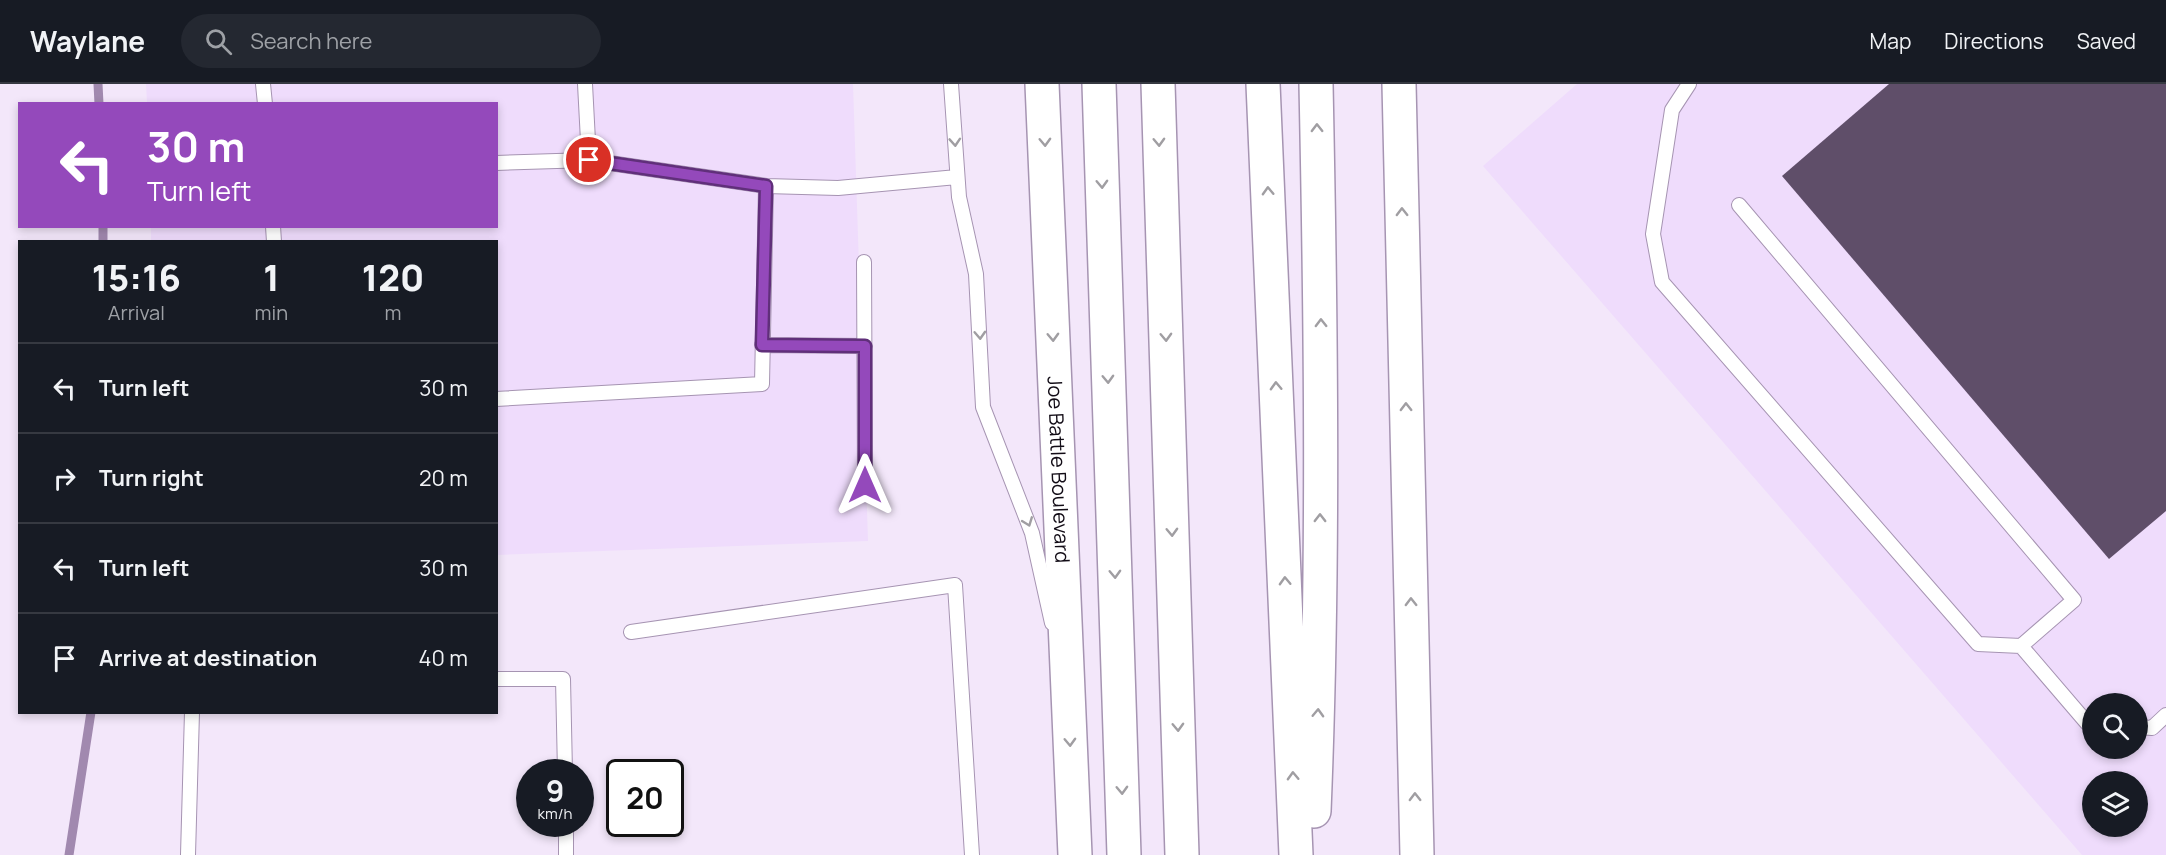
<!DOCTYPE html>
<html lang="en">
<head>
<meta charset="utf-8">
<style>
	:root { --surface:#171b24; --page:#242831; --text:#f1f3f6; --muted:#9ea1a6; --line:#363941 }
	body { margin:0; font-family:Manrope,sans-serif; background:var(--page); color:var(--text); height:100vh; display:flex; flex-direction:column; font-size:22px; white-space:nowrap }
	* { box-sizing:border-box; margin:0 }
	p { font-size:20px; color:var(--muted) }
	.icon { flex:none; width:33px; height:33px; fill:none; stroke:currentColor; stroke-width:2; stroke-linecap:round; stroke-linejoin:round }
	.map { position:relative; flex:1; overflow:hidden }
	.panel { position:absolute; left:18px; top:156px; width:480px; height:474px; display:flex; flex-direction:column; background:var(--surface); border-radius:0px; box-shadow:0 3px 9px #0003 }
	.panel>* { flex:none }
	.hud { position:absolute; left:18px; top:18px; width:480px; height:126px; border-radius:0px; box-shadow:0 3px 9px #0003; background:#9449bb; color:#fff; overflow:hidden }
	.fabs { position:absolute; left:2082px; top:609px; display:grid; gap:12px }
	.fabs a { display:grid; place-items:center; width:66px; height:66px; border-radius:50%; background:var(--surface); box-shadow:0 3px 9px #0003; font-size:30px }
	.speed { position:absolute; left:516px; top:675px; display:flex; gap:12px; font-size:30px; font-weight:700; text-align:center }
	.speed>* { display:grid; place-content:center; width:78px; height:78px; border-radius:50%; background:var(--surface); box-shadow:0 3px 9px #0003; line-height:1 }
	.speed small { font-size:15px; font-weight:400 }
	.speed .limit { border:3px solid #111; border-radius:9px; background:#fff; color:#111 }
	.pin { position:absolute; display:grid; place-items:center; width:51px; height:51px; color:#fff; margin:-26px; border:3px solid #fff; border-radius:50%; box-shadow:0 2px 6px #0007 }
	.me { position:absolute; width:66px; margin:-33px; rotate:0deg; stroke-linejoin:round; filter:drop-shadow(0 0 4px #0008) }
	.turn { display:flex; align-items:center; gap:21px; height:126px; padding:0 30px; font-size:27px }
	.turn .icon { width:78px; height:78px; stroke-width:2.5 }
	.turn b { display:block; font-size:42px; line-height:51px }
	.eta { display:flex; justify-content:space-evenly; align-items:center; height:102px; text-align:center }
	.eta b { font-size:36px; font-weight:800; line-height:42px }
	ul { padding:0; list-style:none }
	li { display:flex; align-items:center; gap:18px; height:90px; padding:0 30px; border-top:2px solid var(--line) }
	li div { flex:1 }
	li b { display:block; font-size:22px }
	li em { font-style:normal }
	header { display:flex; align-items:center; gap:36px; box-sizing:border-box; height:84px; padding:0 30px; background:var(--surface); border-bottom:2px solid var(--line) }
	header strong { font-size:28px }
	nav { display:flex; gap:33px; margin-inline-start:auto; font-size:21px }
	.search { width:420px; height:54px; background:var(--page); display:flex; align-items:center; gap:15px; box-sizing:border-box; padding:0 21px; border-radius:33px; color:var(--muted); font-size:22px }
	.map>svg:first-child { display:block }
	.built { fill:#efdcfc; fill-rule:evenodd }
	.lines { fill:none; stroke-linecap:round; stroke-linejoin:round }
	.stream { stroke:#a189af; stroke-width:9 }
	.building { fill:#5f4e69 }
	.service-casing { stroke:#a694b2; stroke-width:16 }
	.secondary-casing { stroke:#a694b2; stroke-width:36 }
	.motorway-casing { stroke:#a694b2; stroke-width:36 }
	.service { stroke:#fff; stroke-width:14 }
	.secondary { stroke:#fff; stroke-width:33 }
	.motorway { stroke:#fff; stroke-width:33 }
	.oneway { stroke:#a09ea2 }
	.route-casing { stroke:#602f7a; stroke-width:15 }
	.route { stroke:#9449bb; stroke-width:10 }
	.labels { text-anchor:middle; stroke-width:6; stroke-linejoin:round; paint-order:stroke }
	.street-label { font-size:20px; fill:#120c16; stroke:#f3e7fa }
</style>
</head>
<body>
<header>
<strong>Waylane</strong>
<div class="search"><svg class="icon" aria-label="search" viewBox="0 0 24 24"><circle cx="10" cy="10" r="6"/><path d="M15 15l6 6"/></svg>Search here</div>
<nav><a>Map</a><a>Directions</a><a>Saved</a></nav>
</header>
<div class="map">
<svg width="2166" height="771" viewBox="0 0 2166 771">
	<rect width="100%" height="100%" fill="#f3e7fa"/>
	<path class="built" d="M146 0H853L868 457 497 471 496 158H151V143L496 142V20L147 19Z
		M1577 0H2166V771H2082L1483 82ZM2092 620H2138V664H2092ZM2092 698H2138V742H2092Z"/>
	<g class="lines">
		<path class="stream" d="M98 0 99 20
			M103 142V158
			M69 771 91 628"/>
	</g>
	<path class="building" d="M1889 0H2166V427L2109 475 1782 92Z"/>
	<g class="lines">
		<g class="service-casing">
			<path id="service" d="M263 0 265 20
				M585 0 589 76
				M951 0 959 113 976 190 983 323 1032 449 1052 539
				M1689 0 1672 26 1653 150 1662 198 1978 560 2021 562
				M496 79 589 76 766 102 838 104 957 93
				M1739 121 2074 516 2021 562 2087 639H2092
				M273 142 274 158
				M864 178 865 401
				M762 261 865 262
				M496 315 762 300 766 102
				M631 548 955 501 972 771
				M496 595H563L565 688
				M2138 643 2152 644 2166 631
				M566 740V771
				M188 771 192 628"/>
		</g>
		<g class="secondary-casing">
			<g id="secondary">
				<path id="s1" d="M1042 0 1075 771"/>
				<path d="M1399 0 1417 771"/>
			</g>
		</g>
		<g class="motorway-casing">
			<path id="motorway" d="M1099 0 1124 771
				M1158 0 1182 771
				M1263 0 1296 771
				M1314 727C1324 485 1321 242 1316 0"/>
		</g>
		<use href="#service" class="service"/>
		<use href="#secondary" class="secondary"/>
		<use href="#motorway" class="motorway"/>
	</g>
	<defs><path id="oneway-chevron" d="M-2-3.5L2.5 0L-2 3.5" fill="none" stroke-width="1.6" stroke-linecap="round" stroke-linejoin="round" transform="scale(1.5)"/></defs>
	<g class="oneway">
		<use href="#oneway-chevron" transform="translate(1317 44) rotate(-91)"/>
		<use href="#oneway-chevron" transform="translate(955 58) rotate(86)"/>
		<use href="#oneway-chevron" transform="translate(1045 58) rotate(88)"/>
		<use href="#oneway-chevron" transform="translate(1159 58) rotate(88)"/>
		<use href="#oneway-chevron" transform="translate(1102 100) rotate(88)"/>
		<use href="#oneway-chevron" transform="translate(1268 107) rotate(-92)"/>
		<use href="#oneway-chevron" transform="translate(1402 128) rotate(-91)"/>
		<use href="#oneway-chevron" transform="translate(1321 239) rotate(-91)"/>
		<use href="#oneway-chevron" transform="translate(980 251) rotate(87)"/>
		<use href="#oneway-chevron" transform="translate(1053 253) rotate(88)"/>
		<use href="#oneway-chevron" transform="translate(1166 253) rotate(88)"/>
		<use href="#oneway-chevron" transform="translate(1108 295) rotate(88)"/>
		<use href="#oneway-chevron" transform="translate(1276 302) rotate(-92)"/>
		<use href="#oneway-chevron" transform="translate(1406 323) rotate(-91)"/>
		<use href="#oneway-chevron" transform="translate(1320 434) rotate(-90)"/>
		<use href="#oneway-chevron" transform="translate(1028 438) rotate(69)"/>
		<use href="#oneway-chevron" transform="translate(1172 448) rotate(88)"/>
		<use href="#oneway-chevron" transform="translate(1115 490) rotate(88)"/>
		<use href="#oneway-chevron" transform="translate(1285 497) rotate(-92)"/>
		<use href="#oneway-chevron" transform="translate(1411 518) rotate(-91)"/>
		<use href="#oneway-chevron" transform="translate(1318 629) rotate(-88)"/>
		<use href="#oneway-chevron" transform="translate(1178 643) rotate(88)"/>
		<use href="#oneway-chevron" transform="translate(1070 658) rotate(88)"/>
		<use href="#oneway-chevron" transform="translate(1293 692) rotate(-92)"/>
		<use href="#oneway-chevron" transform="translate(1122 706) rotate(88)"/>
		<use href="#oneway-chevron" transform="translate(1415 713) rotate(-91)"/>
	</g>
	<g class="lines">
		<g class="route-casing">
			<path id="route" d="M589 76 766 102 762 261 865 262V401"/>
		</g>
		<use href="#route" class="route"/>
	</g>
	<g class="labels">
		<g class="street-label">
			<text dy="7" stroke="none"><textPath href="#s1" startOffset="386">Joe Battle Boulevard</textPath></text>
		</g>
	</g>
</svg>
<div class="fabs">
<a><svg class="icon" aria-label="search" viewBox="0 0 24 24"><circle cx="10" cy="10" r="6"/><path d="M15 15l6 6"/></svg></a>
<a><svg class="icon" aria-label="layers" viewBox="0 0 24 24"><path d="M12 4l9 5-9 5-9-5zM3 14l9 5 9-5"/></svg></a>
</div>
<div class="speed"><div>9<small>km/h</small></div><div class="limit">20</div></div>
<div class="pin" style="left:589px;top:76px;background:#d93025"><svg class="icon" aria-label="arrive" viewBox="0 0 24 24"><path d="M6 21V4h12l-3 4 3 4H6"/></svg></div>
<svg class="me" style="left:865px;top:401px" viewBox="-20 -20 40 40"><path d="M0-17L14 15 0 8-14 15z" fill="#9449bb" stroke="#fff" stroke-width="4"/></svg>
<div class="hud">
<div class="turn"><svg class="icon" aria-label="left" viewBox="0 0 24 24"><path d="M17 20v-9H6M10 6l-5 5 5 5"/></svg><div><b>30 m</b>Turn left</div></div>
</div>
<section class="panel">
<div class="eta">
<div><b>15:16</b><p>Arrival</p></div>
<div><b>1</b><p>min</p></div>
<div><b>120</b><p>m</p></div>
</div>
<ul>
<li><svg class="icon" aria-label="left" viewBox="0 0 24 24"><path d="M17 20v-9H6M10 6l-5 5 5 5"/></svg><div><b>Turn left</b></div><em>30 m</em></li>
<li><svg class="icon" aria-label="right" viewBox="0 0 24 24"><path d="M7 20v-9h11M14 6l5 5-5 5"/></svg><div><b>Turn right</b></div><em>20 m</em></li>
<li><svg class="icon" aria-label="left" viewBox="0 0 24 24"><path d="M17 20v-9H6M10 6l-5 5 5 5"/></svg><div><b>Turn left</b></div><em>30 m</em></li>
<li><svg class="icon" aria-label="arrive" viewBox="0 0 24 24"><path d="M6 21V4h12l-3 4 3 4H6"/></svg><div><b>Arrive at destination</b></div><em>40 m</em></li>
</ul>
</section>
</div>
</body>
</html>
